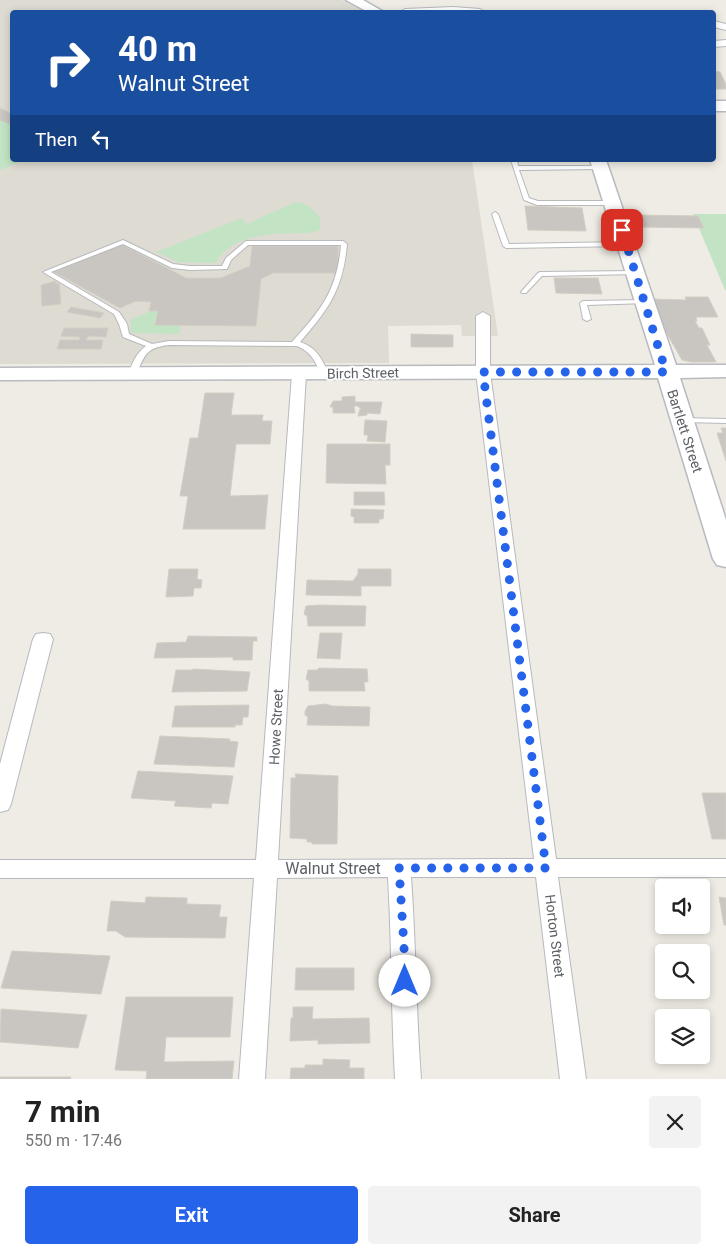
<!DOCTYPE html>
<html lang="en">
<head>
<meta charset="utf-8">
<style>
	:root { --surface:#fff; --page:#f2f2f2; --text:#222; --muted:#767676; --accent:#2563eb }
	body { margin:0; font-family:Roboto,sans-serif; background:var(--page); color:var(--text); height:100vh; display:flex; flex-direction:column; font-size:19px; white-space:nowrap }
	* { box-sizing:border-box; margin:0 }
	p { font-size:16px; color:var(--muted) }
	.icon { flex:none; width:28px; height:28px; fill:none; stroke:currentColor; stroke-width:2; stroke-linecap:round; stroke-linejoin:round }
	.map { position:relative; height:1079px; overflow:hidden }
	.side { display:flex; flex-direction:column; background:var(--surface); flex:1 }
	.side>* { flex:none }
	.banner { position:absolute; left:10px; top:10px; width:706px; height:152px; border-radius:5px; box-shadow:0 2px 8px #0003; background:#1a4fa0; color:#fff; overflow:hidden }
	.fabs { position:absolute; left:655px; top:879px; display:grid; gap:10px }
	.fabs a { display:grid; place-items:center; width:55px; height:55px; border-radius:5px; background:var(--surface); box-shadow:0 2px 8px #0003; font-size:25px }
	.pin { position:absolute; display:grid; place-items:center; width:42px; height:42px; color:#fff; margin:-21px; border-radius:10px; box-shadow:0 2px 8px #0006 }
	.me { position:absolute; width:55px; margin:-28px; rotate:0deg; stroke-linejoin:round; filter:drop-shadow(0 0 4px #0008) }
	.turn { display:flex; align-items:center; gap:18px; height:105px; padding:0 25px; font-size:22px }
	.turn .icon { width:65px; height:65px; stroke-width:2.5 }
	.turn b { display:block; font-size:35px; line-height:42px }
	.then { display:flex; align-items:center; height:48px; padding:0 25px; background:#0003; gap:10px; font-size:19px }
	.round { display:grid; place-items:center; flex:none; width:52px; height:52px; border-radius:5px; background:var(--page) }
	.head { display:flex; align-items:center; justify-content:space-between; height:85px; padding:0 25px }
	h1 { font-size:30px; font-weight:700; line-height:38px }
	.action { display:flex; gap:10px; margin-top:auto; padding:10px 25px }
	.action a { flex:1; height:58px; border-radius:5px; background:var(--accent); color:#fff; font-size:20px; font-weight:700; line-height:58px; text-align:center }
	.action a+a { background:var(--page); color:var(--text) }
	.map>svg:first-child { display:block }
	.education { fill:#dedbd2 }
	.green { fill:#c2e4c4 }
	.building { fill:#c9c6c2; stroke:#d2cec3 }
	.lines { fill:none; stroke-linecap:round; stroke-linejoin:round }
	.lane-casing { stroke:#b7b9bd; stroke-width:2 }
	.street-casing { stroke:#b7b9bd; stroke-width:2 }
	.secondary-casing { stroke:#b8babf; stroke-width:3 }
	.lane { fill:#fff; fill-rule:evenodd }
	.street { fill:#fff; fill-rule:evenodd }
	.secondary { fill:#fff; fill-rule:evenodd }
	.route { stroke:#2563eb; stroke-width:9; stroke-dasharray:0 16.2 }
	.labels { text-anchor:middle; stroke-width:4; stroke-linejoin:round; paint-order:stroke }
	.street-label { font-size:14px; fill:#5c5f64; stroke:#fff }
	.near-street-label { font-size:16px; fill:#5c5f64; stroke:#fff }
</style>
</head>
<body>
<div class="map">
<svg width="726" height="1079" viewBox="0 0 726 1079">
	<rect width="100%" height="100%" fill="#eeece4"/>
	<path class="education" d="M0 0H342L366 12H12V160H472L498 336H462L461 325 388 326 389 363 0 364Z"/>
	<path class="green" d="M0 120 12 125V160H25L0 170Z
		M300 202 308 206 320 217V230C311 234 303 233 294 233 266 234 231 236 215 263L179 262 156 252 242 218 247 224 294 203Z
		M693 214H726V290H725Z
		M151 311H158L155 325H181L179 334 131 333 130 320Z"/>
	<path class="building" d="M714 71 720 72 726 84V89H714Z
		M0 108 12 114V125L0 120Z
		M525 206 582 208 586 231 528 230Z
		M634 215 698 216 704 228 639 227Z
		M121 244 186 278H221L250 266 252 246H338V273H273L261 279 256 326 155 325 158 311H149L151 302 136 301 120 308 54 272Z
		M554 278H598L602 294 556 293Z
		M56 281V284L59 283 61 304 42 306 41 285Z
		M685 297H708L718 317H696L697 321H695L699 328H702L710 345H707L716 362H691L682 360 650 304 652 299 686 300Z
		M71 307 104 313 100 318 67 312Z
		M64 328H108L106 337 88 336 86 340H103L101 349H57L60 340H79L80 337 61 336Z
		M411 334 453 335V347H411Z
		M205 393H234L231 415H263L262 421H272L270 444H236L230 496 268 495 265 529H183L188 496H180L190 438H198Z
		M355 396V402H382L380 414 367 413V415L358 416 360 409H362L357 406H354L355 413H333V407H330L333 401H342V397Z
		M365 420 387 421 385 442 367 441 368 435H364V432Z
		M721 428H726V461L717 433H723Z
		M327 444H390V465H385L386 484 326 483Z
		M354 492H384L385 505H354Z
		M351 509 384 510 383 519H379V523H354V517L351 516Z
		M169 569H198L197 579 202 580 201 588H194L193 596 166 597Z
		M358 569H391V586H361V596L306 595 307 580 353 581 358 574Z
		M320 605 366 606 365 626H308L307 616 304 614 306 606Z
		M320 633H342L340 659 317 658Z
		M188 636 257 637V641H253L252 660H233V657L154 658 157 643 186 642Z
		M319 668 367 669 368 682H364L365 691H309V681L306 679 308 670H317Z
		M193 669 250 672 247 691 172 692 176 670H192Z
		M326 704 332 706 370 707 369 726 307 725 308 717 305 715V711L308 706Z
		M249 705 248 717H243L242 725H235V727H172L175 706Z
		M160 736 230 739 229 741 238 742 234 767 154 764Z
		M138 771 233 776 228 804 212 803 211 808 174 806 176 801 131 798Z
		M295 774 338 776 337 844H312V842H307V839L290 838 291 778H296Z
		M702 793H726V839H712Z
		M146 897 187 898V904L221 905 219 917H227L225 938 125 937 116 931H107L111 901 145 903Z
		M719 897 726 898V925H724Z
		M12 951 110 956 101 994 1 988Z
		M296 968H354V990H295Z
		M126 997H233L230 1037H166L164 1062 234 1061 232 1079H146L147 1071 115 1070Z
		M293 1007H313L312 1019 369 1018 370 1043 318 1044V1040L290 1041 291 1018H293Z
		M1 1009 87 1015 78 1048 0 1042Z
		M323 1059 350 1060 349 1068H364V1079H290L291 1068H305V1065H323Z
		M0 1077H71L70 1079H0Z"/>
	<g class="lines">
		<g class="lane-casing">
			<path id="lane" d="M511 160H517L518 166H603L604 167 601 169 519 170 529 198 538 201H613L616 203 613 205H537L524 200Z
				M495 212 498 214 509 244 626 242 629 244 626 246 506 248 503 246 492 214Z
				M123 240 173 264 190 266H222L226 258 246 241H343L347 244C343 289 329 309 300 342 316 347 322 359 329 374L328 376H322C316 363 312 352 297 346L169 345C144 348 145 356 135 377H129L128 375C132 364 136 353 146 346L123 337 119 324 114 314 43 272ZM123 244 172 268 190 270 227 269 231 260 248 245H341C337 290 322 309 292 342L169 341 152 344 129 334 127 324 119 312 51 272Z
				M636 271 638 272V274L542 276 526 293H522L521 292 538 273 540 272Z
				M645 300 648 302 647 303 587 305 591 319 587 321 583 319 580 303 583 301Z
				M679 418 726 419V423L682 422 678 420Z"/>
		</g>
		<g class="street-casing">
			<path id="street" d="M453 7 480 9 485 12H400L405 9Z
				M714 21 726 24V30L714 27Z
				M726 40V46L714 47V41Z
				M483 312 490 316V372L556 859H726V877H558L586 1079H560L536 877H411C416 945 416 1012 421 1079H395C391 1012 392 945 388 877L277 878 265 1079H239L254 878H0V860H256L292 374 294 371H304L306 374 278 860 534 859 476 372V316Z
				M43 633 50 634 53 639 11 804 8 810 0 812V764L33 639 36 634Z"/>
		</g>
		<g class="secondary-casing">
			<path id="secondary" d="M346 0H363L384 12H368Z
				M714 101H726V111H714Z
				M590 160H606L676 365H726V377L680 378 726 520V567L717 565 713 559 658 378 0 380V368L655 365Z"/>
		</g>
		<use href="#lane" class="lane"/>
		<use href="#street" class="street"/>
		<use href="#secondary" class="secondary"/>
	</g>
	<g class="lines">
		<path class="route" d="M405 981 404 946 399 868H546L483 372H666L622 230"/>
	</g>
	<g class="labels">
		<g class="street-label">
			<text transform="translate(363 373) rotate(-1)" y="5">Birch Street</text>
			<text transform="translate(685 431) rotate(72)" y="5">Bartlett Street</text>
			<text transform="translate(276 727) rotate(-87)" y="5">Howe Street</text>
			<text transform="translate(555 936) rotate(83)" y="5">Horton Street</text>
		</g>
		<g class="near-street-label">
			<text x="333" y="874">Walnut Street</text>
		</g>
	</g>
</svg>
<div class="fabs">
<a><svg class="icon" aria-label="sound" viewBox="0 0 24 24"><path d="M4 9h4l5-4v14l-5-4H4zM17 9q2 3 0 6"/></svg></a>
<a><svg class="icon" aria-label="search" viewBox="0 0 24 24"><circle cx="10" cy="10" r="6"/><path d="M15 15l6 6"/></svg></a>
<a><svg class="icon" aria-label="layers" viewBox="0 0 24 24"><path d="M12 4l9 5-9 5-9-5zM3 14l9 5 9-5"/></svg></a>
</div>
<div class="pin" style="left:622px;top:230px;background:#d93025"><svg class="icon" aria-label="arrive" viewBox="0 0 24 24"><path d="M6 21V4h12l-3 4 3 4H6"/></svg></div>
<svg class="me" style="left:405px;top:981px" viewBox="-20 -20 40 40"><circle r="19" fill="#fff"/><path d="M0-13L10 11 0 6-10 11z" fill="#2563eb"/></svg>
<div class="banner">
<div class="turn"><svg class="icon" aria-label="right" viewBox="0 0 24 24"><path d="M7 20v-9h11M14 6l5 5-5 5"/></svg><div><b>40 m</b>Walnut Street</div></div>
<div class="then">Then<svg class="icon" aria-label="left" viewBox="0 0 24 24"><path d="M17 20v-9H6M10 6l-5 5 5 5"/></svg></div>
</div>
</div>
<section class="side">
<div class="head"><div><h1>7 min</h1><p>550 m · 17:46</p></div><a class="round"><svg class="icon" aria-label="close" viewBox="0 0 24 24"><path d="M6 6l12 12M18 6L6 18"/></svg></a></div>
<div class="action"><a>Exit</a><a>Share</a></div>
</section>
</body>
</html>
